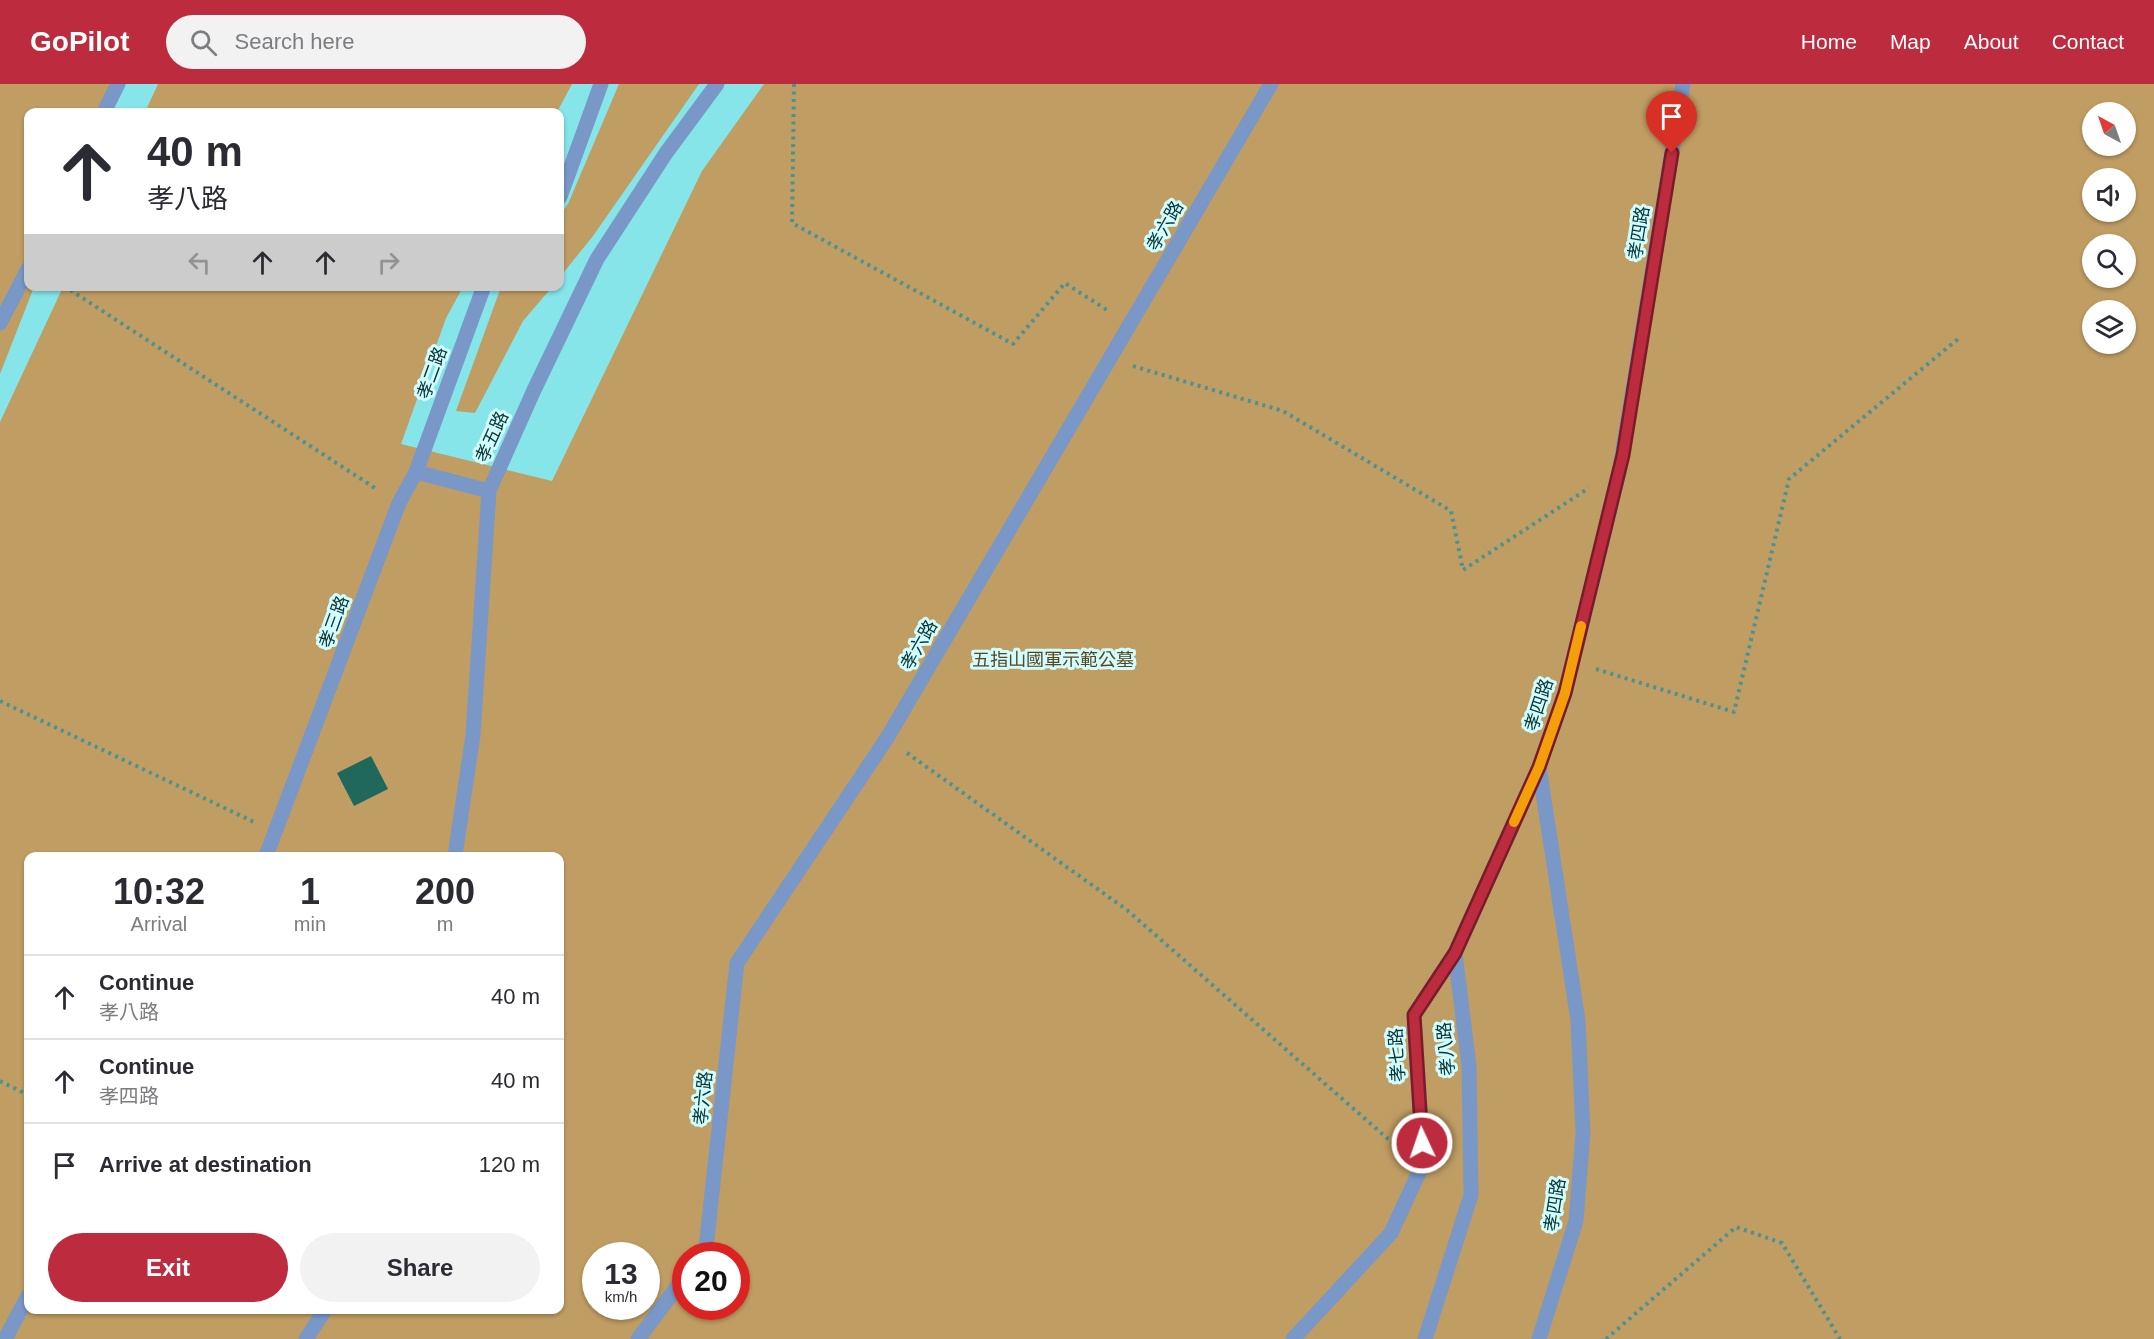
<!DOCTYPE html>
<html lang="en">
<head>
<meta charset="utf-8">
<style>
	:root { --surface:#fff; --page:#f2f2f3; --text:#2b2b33; --muted:#7c7c81; --line:#e1e1e2; --accent:#bc2b3e }
	body { margin:0; font-family:Arial,"Noto Sans TC",sans-serif; background:var(--page); color:var(--text); height:100vh; display:flex; flex-direction:column; font-size:22px; white-space:nowrap }
	* { box-sizing:border-box; margin:0 }
	p { font-size:20px; color:var(--muted) }
	.icon { flex:none; width:33px; height:33px; fill:none; stroke:currentColor; stroke-width:2; stroke-linecap:round; stroke-linejoin:round }
	.map { position:relative; flex:1; overflow:hidden }
	.panel { position:absolute; left:24px; top:768px; width:540px; height:462px; display:flex; flex-direction:column; background:var(--surface); border-radius:12px; box-shadow:0 2px 4px #0004 }
	.panel>* { flex:none }
	.hud { position:absolute; left:24px; top:24px; width:540px; height:183px; border-radius:12px; box-shadow:0 2px 4px #0004; background:#fff; color:var(--text); overflow:hidden }
	.needle { width:39px; rotate:320deg }
	.tools { position:absolute; left:2082px; top:18px; display:grid; gap:12px }
	.tools a { display:grid; place-items:center; width:54px; height:54px; border-radius:50%; background:var(--surface); box-shadow:0 2px 4px #0004; font-size:30px }
	.speed { position:absolute; left:582px; top:1158px; display:flex; gap:12px; font-size:30px; font-weight:700; text-align:center }
	.speed>* { display:grid; place-content:center; width:78px; height:78px; border-radius:50%; background:var(--surface); box-shadow:0 2px 4px #0004; line-height:1 }
	.speed small { font-size:15px; font-weight:400 }
	.speed .limit { border:9px solid #d22; background:#fff; color:#111 }
	.pin { position:absolute; display:grid; place-items:center; width:51px; height:51px; color:#fff; margin:-62px -26px; border-radius:50% 50% 50% 0; rotate:-45deg; box-shadow:0 0 6px #0007 }
	.pin .icon { rotate:45deg }
	.me { position:absolute; width:66px; margin:-33px; rotate:357deg; stroke-linejoin:round; filter:drop-shadow(0 0 4px #0008) }
	.turn { display:flex; align-items:center; gap:21px; height:126px; padding:0 24px; font-size:27px }
	.turn .icon { width:78px; height:78px; stroke-width:2.5 }
	.turn b { display:block; font-size:42px; line-height:51px }
	.lanes { display:flex; align-items:center; height:57px; padding:0 24px; background:#0003; justify-content:center; gap:30px; direction:ltr }
	.lanes .off { opacity:.35 }
	.eta { display:flex; justify-content:space-evenly; align-items:center; height:102px; text-align:center }
	.eta b { font-size:36px; font-weight:600; line-height:42px }
	.action { display:flex; gap:12px; margin-top:auto; padding:12px 24px }
	.action a { flex:1; height:69px; border-radius:36px; background:var(--accent); color:#fff; font-size:24px; font-weight:600; line-height:69px; text-align:center }
	.action a+a { background:var(--page); color:var(--text) }
	ul { padding:0; list-style:none }
	li { display:flex; align-items:center; gap:18px; height:84px; padding:0 24px; border-top:2px solid var(--line) }
	li div { flex:1 }
	li b { display:block; font-size:22px }
	li em { font-style:normal }
	header { display:flex; align-items:center; gap:36px; box-sizing:border-box; height:84px; padding:0 30px; background:var(--accent); color:#fff }
	header strong { font-size:28px }
	nav { display:flex; gap:33px; margin-inline-start:auto; font-size:21px }
	.search { width:420px; height:54px; background:var(--page); display:flex; align-items:center; gap:15px; box-sizing:border-box; padding:0 21px; border-radius:33px; color:var(--muted); font-size:22px }
	.map>svg:first-child { display:block }
	.green { fill:#c09d63; fill-rule:evenodd }
	.building { fill:#21685c }
	.lines { fill:none; stroke-linecap:round; stroke-linejoin:round }
	.path { stroke:#4b9295; stroke-width:4; stroke-dasharray:3 4.5; stroke-linecap:butt }
	.service { stroke:#7998c8; stroke-width:15 }
	.route-casing { stroke:#7a1c28; stroke-width:15 }
	.route { stroke:#bc2b3e; stroke-width:10 }
	.slow { stroke:#f59e0b; stroke-width:10 }
	.labels { text-anchor:middle; stroke-width:6; stroke-linejoin:round; paint-order:stroke }
	.street-label { font-size:18px; fill:#0a3537; stroke:#d1fdff }
	.park-label { font-size:18px; fill:#5a4521; stroke:#d1fdff }
</style>
</head>
<body>
<header>
<strong>GoPilot</strong>
<div class="search"><svg class="icon" aria-label="search" viewBox="0 0 24 24"><circle cx="10" cy="10" r="6"/><path d="M15 15l6 6"/></svg>Search here</div>
<nav><a>Home</a><a>Map</a><a>About</a><a>Contact</a></nav>
</header>
<div class="map">
<svg width="2154" height="1255" viewBox="0 0 2154 1255">
	<rect width="100%" height="100%" fill="#85e5e9"/>
	<path class="green" d="M0 0H113L102 28H28V202L34 203 0 290Z
		M158 0H572L557 28H145Z
		M619 0H699L593 152 560 193V131L568 120Z
		M764 0H2154V1255H0V338L63 203H463L446 234 401 360 552 397 702 87ZM2092 28H2126V62H2092ZM2092 94H2126V128H2092ZM2092 160H2126V194H2092ZM2092 226H2126V260H2092ZM28 772H560V1226H28ZM596 1172H646V1222H596ZM686 1172H736V1222H686Z
		M501 203H552L523 237 475 329 456 327Z"/>
	<path class="building" d="M371 672 388 705 354 722 337 689Z"/>
	<g class="lines">
		<path class="path" d="M794 0 792 139 1013 260 1065 199 1110 228
			M64 202 378 406
			M1133 282 1283 327 1451 427 1463 486 1589 404
			M1596 585 1734 628 1789 395 1958 255
			M0 617 254 738
			M907 669 1127 826 1396 1062
			M0 997 28 1011
			M1606 1255 1736 1143 1782 1159 1840 1255"/>
		<path class="service" d="M104 28 118 0
			M560 113 601 0
			M0 239 28 185
			M416 388 489 407
			M266 772 399 419 416 388 484 202
			M455 772 473 651 489 407 534 306 597 175 666 69 717 0
			M700 1172 706 1164 737 879 887 654 1271 0
			M5 1255 28 1212
			M306 1255 325 1226
			M638 1255 686 1191
			M1293 1255 1391 1149 1421 1084 1422 1059 1414 931 1455 869
			M1425 1255 1471 1111 1469 982 1455 869 1539 683
			M1539 1255 1576 1137 1583 1049 1578 936 1539 683 1565 609 1620 384 1683 0"/>
	</g>
	<g class="lines">
		<g class="route-casing">
			<path id="route" d="M1422 1059 1414 931 1455 869 1539 683 1565 609 1623 371 1672 69"/>
		</g>
		<use href="#route" class="route"/>
		<path class="slow" d="M1514 738 1539 683 1565 609 1581 542"/>
	</g>
	<g class="labels">
		<g class="street-label">
			<text transform="translate(1165 142) rotate(-60)" y="6">孝六路</text>
			<text transform="translate(1639 149) rotate(-81)" y="6">孝四路</text>
			<text transform="translate(432 289) rotate(-70)" y="6">孝二路</text>
			<text transform="translate(492 353) rotate(-66)" y="6">孝五路</text>
			<text transform="translate(334 538) rotate(-70)" y="6">孝三路</text>
			<text transform="translate(919 561) rotate(-60)" y="6">孝六路</text>
			<text transform="translate(1539 621) rotate(-72)" y="6">孝四路</text>
			<text transform="translate(1446 965) rotate(-95)" y="6">孝八路</text>
			<text transform="translate(1397 971) rotate(-93)" y="6">孝七路</text>
			<text transform="translate(703 1014) rotate(-84)" y="6">孝六路</text>
			<text transform="translate(1555 1121) rotate(-81)" y="6">孝四路</text>
		</g>
		<g class="park-label">
			<text x="1053" y="582">五指山國軍示範公墓</text>
		</g>
	</g>
</svg>
<div class="tools">
<a><svg class="needle" viewBox="-14 -14 28 28"><path d="M0-13l5 13h-10z" fill="#e53935"/><path d="M0 13l5-13h-10z" fill="#7c7c81"/></svg></a>
<a><svg class="icon" aria-label="sound" viewBox="0 0 24 24"><path d="M4 9h4l5-4v14l-5-4H4zM17 9q2 3 0 6"/></svg></a>
<a><svg class="icon" aria-label="search" viewBox="0 0 24 24"><circle cx="10" cy="10" r="6"/><path d="M15 15l6 6"/></svg></a>
<a><svg class="icon" aria-label="layers" viewBox="0 0 24 24"><path d="M12 4l9 5-9 5-9-5zM3 14l9 5 9-5"/></svg></a>
</div>
<div class="speed"><div>13<small>km/h</small></div><div class="limit">20</div></div>
<div class="pin" style="left:1672px;top:69px;background:#d93025"><svg class="icon" aria-label="arrive" viewBox="0 0 24 24"><path d="M6 21V4h12l-3 4 3 4H6"/></svg></div>
<svg class="me" style="left:1422px;top:1059px" viewBox="-20 -20 40 40"><circle r="17" fill="#bc2b3e" stroke="#fff" stroke-width="3"/><path d="M0-11L8 9 0 5-8 9z" fill="#fff"/></svg>
<div class="hud">
<div class="turn"><svg class="icon" aria-label="ahead" viewBox="0 0 24 24"><path d="M12 20V5M6 11l6-6 6 6"/></svg><div><b>40 m</b>孝八路</div></div>
<div class="lanes"><svg class="icon off" aria-label="left" viewBox="0 0 24 24"><path d="M17 20v-9H6M10 6l-5 5 5 5"/></svg><svg class="icon" aria-label="ahead" viewBox="0 0 24 24"><path d="M12 20V5M6 11l6-6 6 6"/></svg><svg class="icon" aria-label="ahead" viewBox="0 0 24 24"><path d="M12 20V5M6 11l6-6 6 6"/></svg><svg class="icon off" aria-label="right" viewBox="0 0 24 24"><path d="M7 20v-9h11M14 6l5 5-5 5"/></svg></div>
</div>
<section class="panel">
<div class="eta">
<div><b>10:32</b><p>Arrival</p></div>
<div><b>1</b><p>min</p></div>
<div><b>200</b><p>m</p></div>
</div>
<ul>
<li><svg class="icon" aria-label="ahead" viewBox="0 0 24 24"><path d="M12 20V5M6 11l6-6 6 6"/></svg><div><b>Continue</b><p>孝八路</p></div><em>40 m</em></li>
<li><svg class="icon" aria-label="ahead" viewBox="0 0 24 24"><path d="M12 20V5M6 11l6-6 6 6"/></svg><div><b>Continue</b><p>孝四路</p></div><em>40 m</em></li>
<li><svg class="icon" aria-label="arrive" viewBox="0 0 24 24"><path d="M6 21V4h12l-3 4 3 4H6"/></svg><div><b>Arrive at destination</b></div><em>120 m</em></li>
</ul>
<div class="action"><a>Exit</a><a>Share</a></div>
</section>
</div>
</body>
</html>
